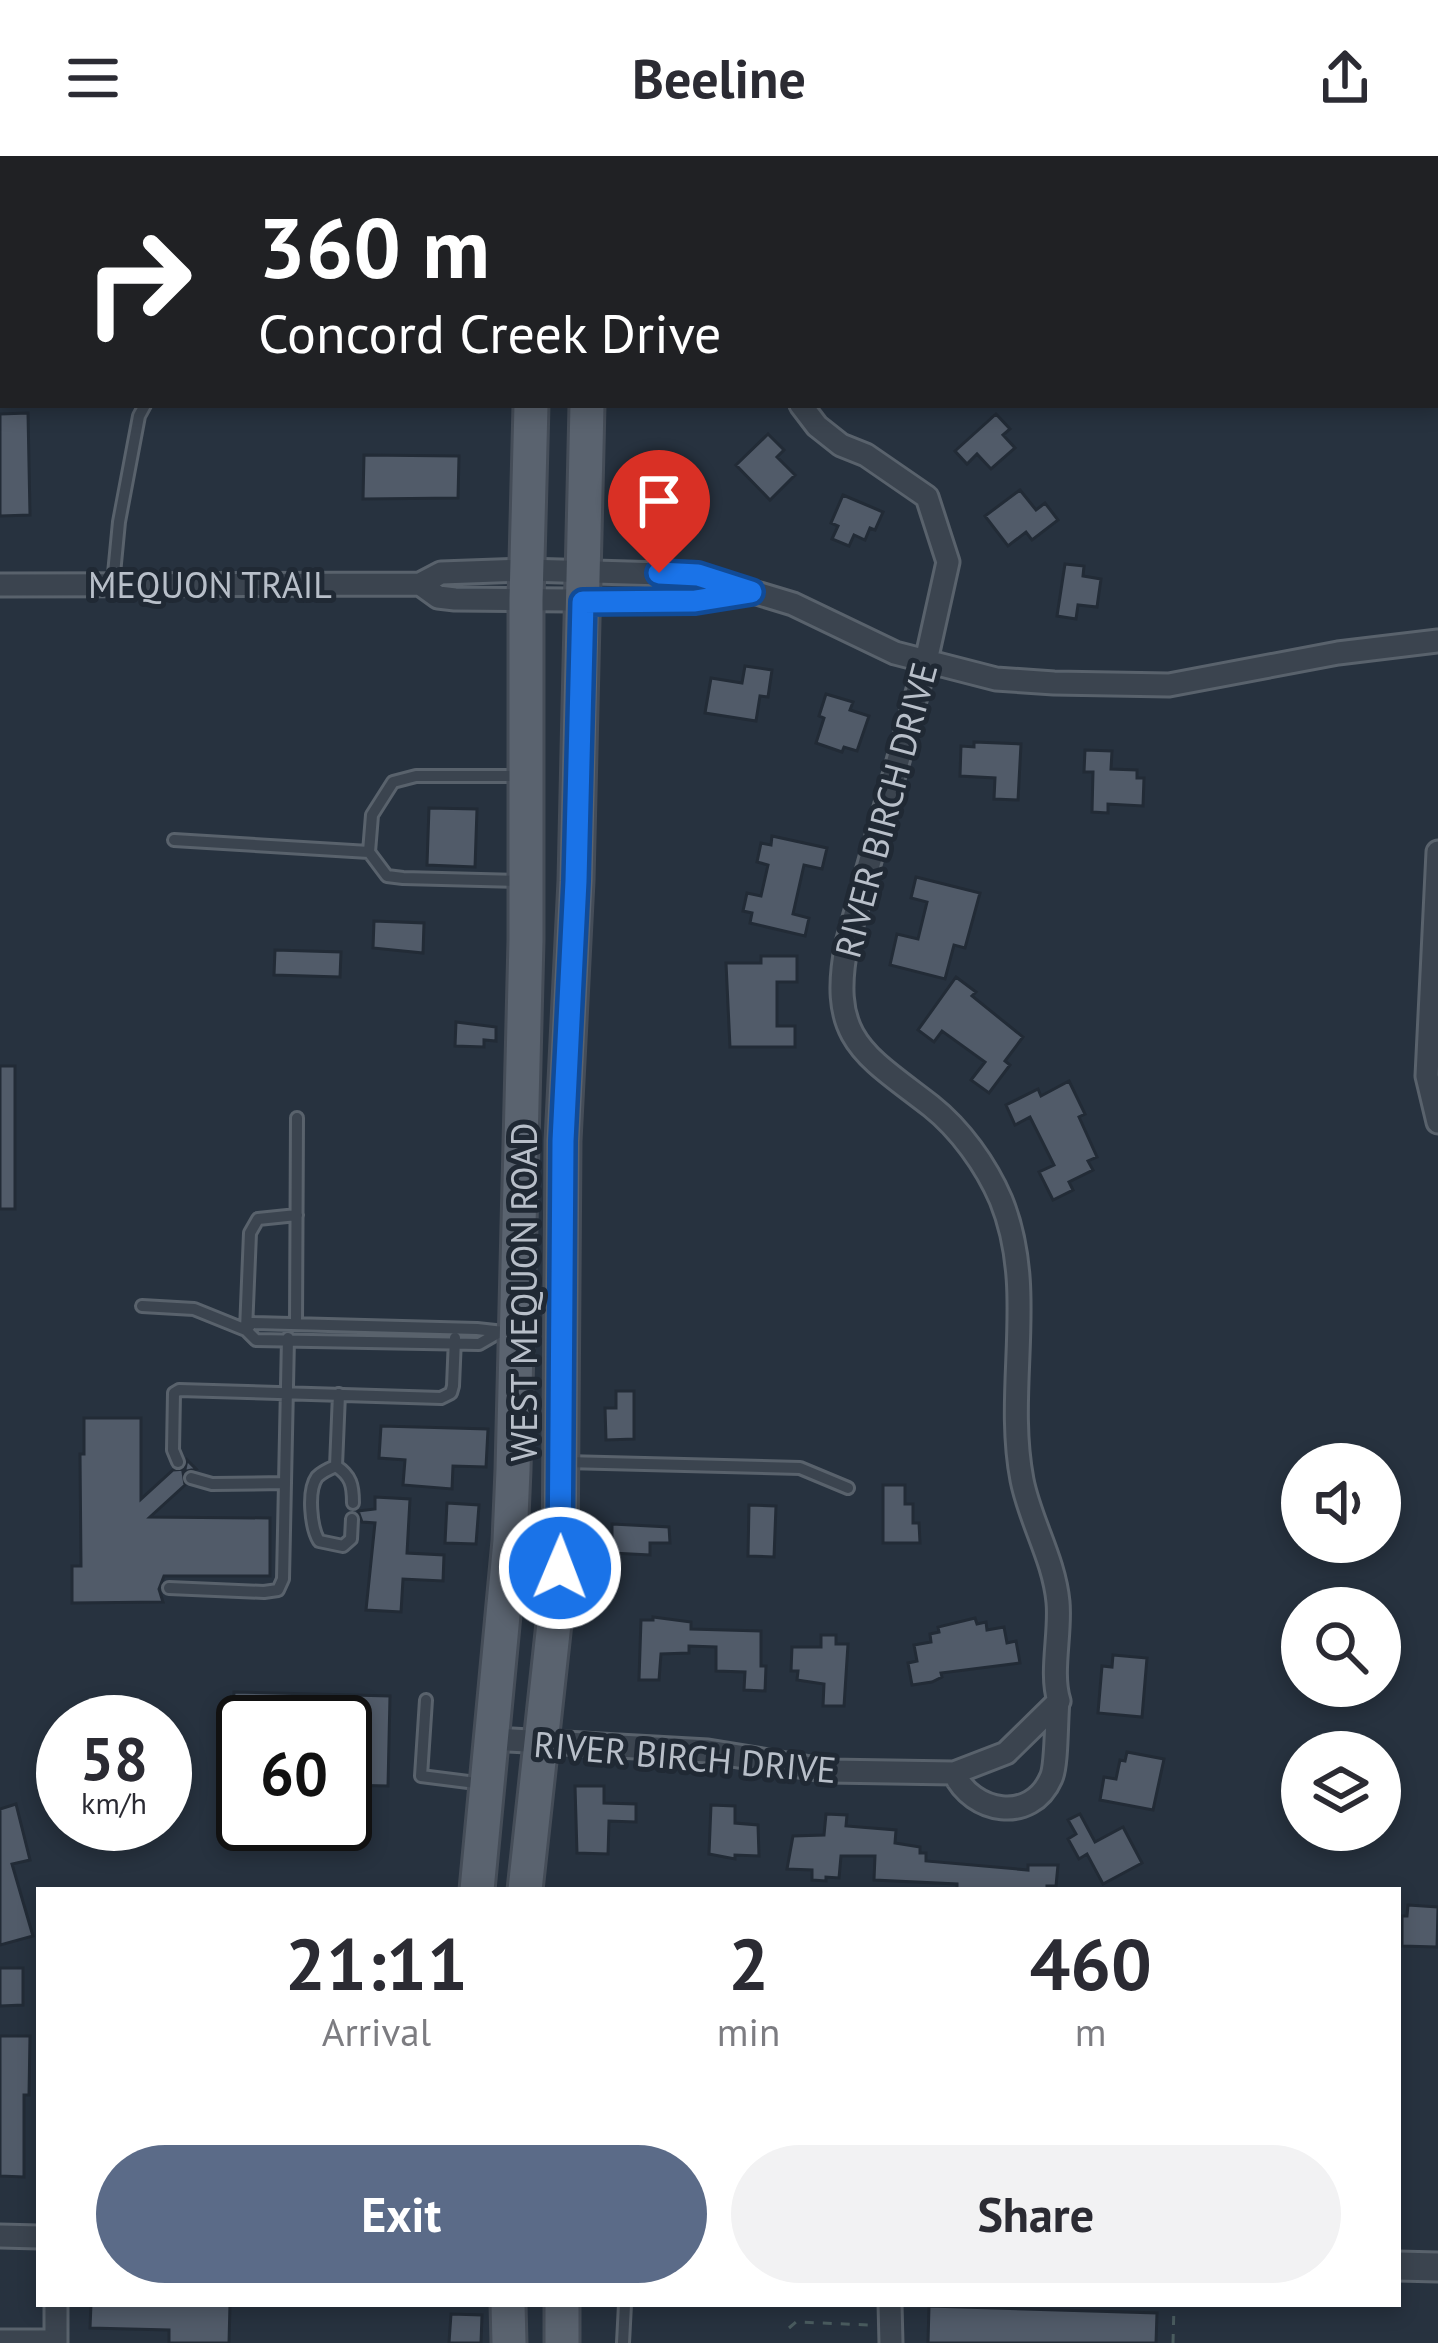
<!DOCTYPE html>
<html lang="en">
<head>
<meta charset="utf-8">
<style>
	:root { --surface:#fff; --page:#f2f2f3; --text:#2b2b33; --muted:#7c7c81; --accent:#5b6b88 }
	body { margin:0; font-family:"PT Sans",sans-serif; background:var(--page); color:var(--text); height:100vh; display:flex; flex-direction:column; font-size:45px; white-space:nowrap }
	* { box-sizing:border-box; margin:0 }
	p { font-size:39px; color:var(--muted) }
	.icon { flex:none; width:66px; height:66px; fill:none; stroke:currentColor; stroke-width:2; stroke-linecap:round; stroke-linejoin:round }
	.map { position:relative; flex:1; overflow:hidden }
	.panel { position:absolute; left:36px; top:1731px; width:1365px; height:420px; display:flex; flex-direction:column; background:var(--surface); border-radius:0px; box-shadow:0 6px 18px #0003 }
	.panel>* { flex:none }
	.hud { position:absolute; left:0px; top:0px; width:1440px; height:252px; box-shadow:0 6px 18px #0003; background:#202124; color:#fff; overflow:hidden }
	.tools { position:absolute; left:1281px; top:1287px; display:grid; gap:24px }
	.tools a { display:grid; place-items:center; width:120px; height:120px; border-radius:50%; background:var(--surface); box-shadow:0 6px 18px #0003; font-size:60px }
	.speed { position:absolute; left:36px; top:1539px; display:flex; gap:24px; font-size:60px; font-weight:700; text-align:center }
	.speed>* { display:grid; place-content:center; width:156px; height:156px; border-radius:50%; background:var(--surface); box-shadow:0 6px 18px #0003; line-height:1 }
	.speed small { font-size:30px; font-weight:400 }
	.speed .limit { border:6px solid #111; border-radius:18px; background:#fff; color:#111 }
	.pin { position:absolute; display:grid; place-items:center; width:102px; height:102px; color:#fff; margin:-123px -51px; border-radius:50% 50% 50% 0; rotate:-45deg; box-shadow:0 0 12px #0007 }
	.pin .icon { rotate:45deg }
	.me { position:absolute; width:132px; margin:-66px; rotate:1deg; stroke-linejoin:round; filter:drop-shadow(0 0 9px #0008) }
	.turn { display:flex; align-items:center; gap:42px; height:252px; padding:0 60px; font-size:54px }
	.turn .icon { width:156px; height:156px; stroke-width:2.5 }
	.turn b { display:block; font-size:84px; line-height:102px }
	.eta { display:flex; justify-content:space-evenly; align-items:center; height:204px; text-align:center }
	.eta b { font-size:72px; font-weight:700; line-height:84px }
	.button { display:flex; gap:24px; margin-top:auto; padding:24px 60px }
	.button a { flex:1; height:138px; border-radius:72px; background:var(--accent); color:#fff; font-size:48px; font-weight:700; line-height:138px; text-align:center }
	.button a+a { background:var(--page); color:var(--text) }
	header { display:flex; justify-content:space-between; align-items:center; height:156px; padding:0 60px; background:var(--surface); font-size:54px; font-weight:700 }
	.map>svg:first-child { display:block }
	.building { fill:#515b69; stroke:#222b36; stroke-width:3 }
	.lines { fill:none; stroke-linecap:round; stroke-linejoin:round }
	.service-casing { stroke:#59626c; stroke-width:16 }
	.minor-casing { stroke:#59626c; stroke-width:27 }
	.tertiary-casing { stroke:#59626c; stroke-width:33 }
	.primary-casing { stroke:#454d58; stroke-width:39 }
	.path { stroke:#4a5c5f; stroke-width:3; stroke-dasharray:9 9; stroke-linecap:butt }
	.service { stroke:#3b444f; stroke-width:10 }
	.minor { stroke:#3b444f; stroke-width:21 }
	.tertiary { stroke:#3b444f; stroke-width:27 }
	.primary { stroke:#5a636f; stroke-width:33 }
	.route-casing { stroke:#114b97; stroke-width:30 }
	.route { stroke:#1a73e8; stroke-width:21 }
	.labels { text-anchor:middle; stroke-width:10; stroke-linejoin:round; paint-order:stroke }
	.street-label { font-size:36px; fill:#b8bfc9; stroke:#202934 }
</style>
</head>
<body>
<header><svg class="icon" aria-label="menu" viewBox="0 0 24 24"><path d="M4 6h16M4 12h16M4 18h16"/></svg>Beeline<svg class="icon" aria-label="share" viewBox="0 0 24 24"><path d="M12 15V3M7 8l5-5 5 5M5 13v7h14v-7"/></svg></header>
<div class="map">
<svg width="1438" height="2187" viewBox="0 0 1438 2187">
	<rect width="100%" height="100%" fill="#27323f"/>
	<path class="building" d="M28 257 30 359 0 360V258Z
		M996 258 1010 273 1003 279 1015 292 991 313 977 298 967 308 955 295Z
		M768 278 784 294 777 301 795 319 770 344 736 309Z
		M364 299 459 300 458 342 363 343Z
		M1020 334 1036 354 1045 347 1058 364 1032 384 1026 376 1008 390 985 360Z
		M843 339 883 356 875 374 870 372 865 384 854 379 849 390 832 383 838 370 831 367Z
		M1065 408 1084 410 1083 420 1101 423 1097 451 1078 449 1076 463 1057 460Z
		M745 510 772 514 768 541 760 540 756 565 705 557 711 522 742 527Z
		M826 538 853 546 850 554 869 560 857 595 844 591 842 596 816 587 824 562 819 560Z
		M974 586 1021 588 1018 644 994 643 995 622 960 620 961 590 974 591Z
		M1085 594 1112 595 1111 613 1137 614V622H1144L1143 650 1108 648V657L1092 656 1093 616H1084Z
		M429 652 477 653 475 711 427 709Z
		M772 680 827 692 822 713 804 709 793 758 809 762 805 780 750 767 752 757 743 755 747 737 761 740 768 709 757 706 761 687 771 689Z
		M916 721 980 737 965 792 954 789 945 823 890 809 897 778 918 783 927 746 911 742Z
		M374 765 424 767 423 797 373 792Z
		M275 794 341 796 340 821 274 819Z
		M761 800H797V826H777V870H795V891H730L726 807H761Z
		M956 821 976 836 972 840 1023 881 1005 905 1010 909 989 937 971 924 985 906 942 875 934 886 918 874Z
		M456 866 496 871V885L484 884V891L455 890Z
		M0 910H15V1053H0Z
		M1069 925 1085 958 1079 961 1097 1001 1088 1005 1093 1014 1069 1026 1073 1034 1053 1044 1039 1016 1054 1009 1030 961 1015 969 1006 949 1038 933 1041 940Z
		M616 1235H634V1283L606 1284 605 1252H616Z
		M84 1262H141V1343L173 1314 185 1313 187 1304 196 1313 183 1316 185 1329 150 1361 270 1362V1420H164L159 1433 163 1446 72 1447V1410H81L80 1298H84Z
		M381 1270 488 1273 486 1311 453 1310 452 1333 403 1329 405 1304 379 1302Z
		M883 1329H905V1348H913V1367H919L920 1387H883Z
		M375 1341 410 1343 407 1397 444 1399 443 1425 403 1423 401 1456 366 1454 375 1367 362 1366 358 1355 375 1353Z
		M447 1347 479 1349 476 1388 445 1387Z
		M749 1349 776 1350 774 1401 748 1400Z
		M612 1368 669 1371 670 1387H650V1399L612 1397Z
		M653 1461 691 1466V1473L761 1475V1510H766L765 1535 744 1534 745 1516 716 1515V1491L689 1490V1497L661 1498 659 1524H639L641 1464H653Z
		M975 1462 977 1468 986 1466 987 1474 1004 1471 1007 1487 1016 1485 1020 1507 941 1517 942 1521 932 1526 912 1529 908 1507 917 1505 914 1489 931 1486 930 1478 939 1476 938 1471Z
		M821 1479H836V1488H848L844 1550H823L824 1528 797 1524 798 1515H791L792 1491H821Z
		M1113 1499 1147 1502 1142 1561 1098 1557 1102 1510 1112 1511Z
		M234 1536 390 1540 388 1630 345 1629V1566H233Z
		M1127 1596 1164 1603 1153 1654 1100 1644 1104 1621 1116 1623 1120 1604 1125 1605Z
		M575 1630H604V1647L636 1648V1666L609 1665 608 1698 577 1697Z
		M16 1648 30 1704 12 1708 33 1780 0 1789V1653Z
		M711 1649 735 1650V1667L758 1669 759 1700 735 1699V1703L709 1698Z
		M826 1658 847 1659 846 1670 896 1674 895 1687 920 1691V1697H926V1705L1028 1714V1709H1058L1056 1730H1047V1734H957V1728L874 1724 875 1700H841L839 1722 826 1721V1725L812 1724V1714L787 1713 793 1680 824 1679Z
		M1080 1658 1095 1686 1123 1671 1142 1707 1103 1728 1087 1698 1079 1703 1068 1683 1076 1678 1068 1664Z
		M1408 1749 1438 1751 1437 1791 1402 1790V1760H1407Z
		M0 1812H23V1849L0 1850Z
		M0 1880H30L29 1939H24V2021L0 2020Z
		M91 2148H230L229 2187H169V2174L90 2172Z
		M929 2150 1157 2157 1156 2187H928Z
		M451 2158 482 2159 481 2187H449Z"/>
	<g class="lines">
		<g class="service-casing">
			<path id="service" d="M167 3V0
				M436 3V0
				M113 428 119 366 139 260 145 249
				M174 684 369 696 387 720 403 722 523 725
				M369 696 372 659 393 626 416 620H523
				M142 1150 194 1153 246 1174 250 1077 258 1063 297 1059
				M296 1168 297 962
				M498 1177 479 1188 256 1184 246 1174 252 1167 477 1173 513 1177
				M178 1306 173 1294 174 1237 179 1234 441 1242 451 1237 453 1230 455 1182
				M565 1306 800 1312 848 1332
				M336 1310C331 1312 321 1317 317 1321 307 1335 311 1372 319 1385L343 1390 351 1383 352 1363
				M336 1310 339 1238
				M336 1310C351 1320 353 1329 353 1347
				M191 1322 212 1328 285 1327
				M169 1432 264 1436 278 1434 283 1423 288 1182
				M426 1544 421 1620 484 1628
				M623 2187 625 2148"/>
		</g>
		<g class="minor-casing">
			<path id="minor" d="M787 3 788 0
				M420 428 438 441 455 443 695 445 745 437
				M0 429 420 428 441 417 526 414 697 419 793 448 895 497 996 523 1054 527 1169 529 1338 497 1438 485
				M1438 696 1427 920 1438 966
				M492 1583 708 1595 829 1615 954 1617 1006 1597 1059 1545C1050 1517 1061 1477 1058 1446 1054 1403 1030 1365 1022 1324 1004 1230 1038 1135 1001 1044 986 1009 960 973 931 950 864 898 828 883 847 787L926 505 948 406 927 341 866 299 841 289 817 270 801 249
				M954 1617C972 1657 1031 1668 1051 1622 1057 1610 1056 1563 1058 1545
				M0 2080 39 2081
				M890 2148 891 2187
				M0 2185H56
				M56 2187V2148"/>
		</g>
		<g class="tertiary-casing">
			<path id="tertiary" d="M1398 2110 1438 2111"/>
		</g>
		<g class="primary-casing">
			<path id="primary" d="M539 3V0
				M591 3V0
				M477 1734 510 1385 513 1314 526 784V444L531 249
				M525 1734 560 1412 563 985 576 725 587 249
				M508 2148 509 2187
				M562 2148V2187"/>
		</g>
		<path class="path" d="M789 2172 796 2166 869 2169
			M1173 2187 1174 2148"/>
		<use href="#service" class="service"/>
		<use href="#minor" class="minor"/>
		<use href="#tertiary" class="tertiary"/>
		<use href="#primary" class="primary"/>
	</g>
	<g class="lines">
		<g class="route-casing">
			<path id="route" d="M560 1412 563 985 576 725 583 446 695 445 751 436 698 419 659 417"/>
		</g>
		<use href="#route" class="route"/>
	</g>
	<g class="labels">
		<g class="street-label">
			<text x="210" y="442">MEQUON TRAIL</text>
			<text transform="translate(886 654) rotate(-75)" y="13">RIVER BIRCH DRIVE</text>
			<text transform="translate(524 1136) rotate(-90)" y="13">WEST MEQUON ROAD</text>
			<text transform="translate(685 1601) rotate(5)" y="13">RIVER BIRCH DRIVE</text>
		</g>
	</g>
</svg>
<div class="tools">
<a><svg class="icon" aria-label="sound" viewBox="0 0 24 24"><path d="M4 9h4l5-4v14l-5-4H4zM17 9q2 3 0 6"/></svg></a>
<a><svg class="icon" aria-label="search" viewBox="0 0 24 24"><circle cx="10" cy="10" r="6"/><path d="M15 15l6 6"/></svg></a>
<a><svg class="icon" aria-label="layers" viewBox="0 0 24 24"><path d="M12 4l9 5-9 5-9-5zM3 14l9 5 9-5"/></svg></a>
</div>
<div class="speed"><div>58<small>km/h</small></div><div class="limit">60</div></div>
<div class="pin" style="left:659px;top:417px;background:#d93025"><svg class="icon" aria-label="arrive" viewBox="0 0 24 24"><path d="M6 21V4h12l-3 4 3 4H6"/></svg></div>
<svg class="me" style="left:560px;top:1412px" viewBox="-20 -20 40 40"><circle r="17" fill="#1a73e8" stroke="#fff" stroke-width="3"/><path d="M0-11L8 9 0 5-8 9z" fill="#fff"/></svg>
<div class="hud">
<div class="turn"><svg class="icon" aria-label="right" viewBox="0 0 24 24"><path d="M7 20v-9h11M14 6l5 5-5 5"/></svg><div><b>360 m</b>Concord Creek Drive</div></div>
</div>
<section class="panel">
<div class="eta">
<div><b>21:11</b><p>Arrival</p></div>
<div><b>2</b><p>min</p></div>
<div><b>460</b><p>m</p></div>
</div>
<div class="button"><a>Exit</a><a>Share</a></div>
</section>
</div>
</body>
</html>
